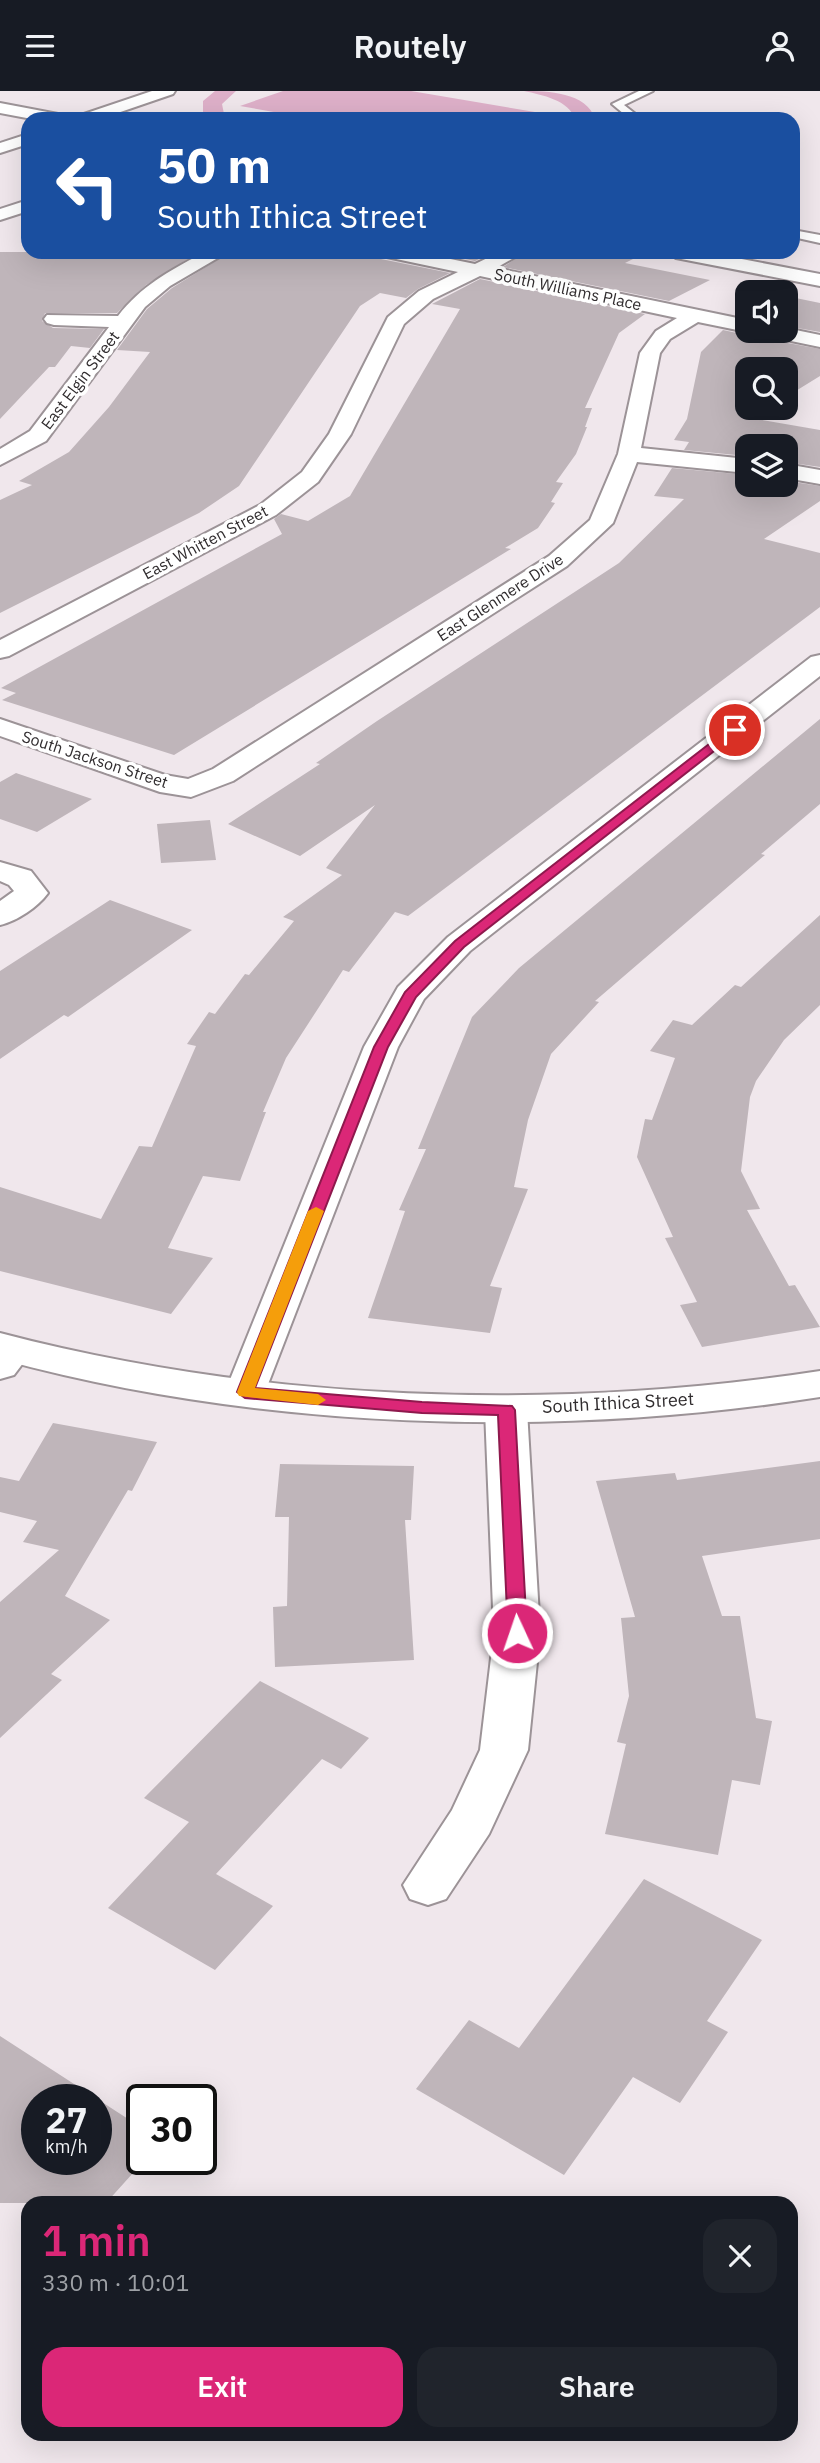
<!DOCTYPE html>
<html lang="en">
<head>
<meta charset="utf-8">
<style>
	:root { --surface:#171b24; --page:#20242c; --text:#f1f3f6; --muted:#9ea1a6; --accent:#db2777 }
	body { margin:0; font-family:"IBM Plex Sans",sans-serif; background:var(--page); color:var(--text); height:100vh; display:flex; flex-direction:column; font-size:26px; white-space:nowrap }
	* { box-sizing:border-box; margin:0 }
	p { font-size:23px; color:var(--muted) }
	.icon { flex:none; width:38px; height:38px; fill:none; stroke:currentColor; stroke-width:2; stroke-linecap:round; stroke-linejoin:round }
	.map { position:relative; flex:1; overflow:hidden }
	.side { position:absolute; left:21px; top:2105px; width:777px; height:245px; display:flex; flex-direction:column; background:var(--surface); border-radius:21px; box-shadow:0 7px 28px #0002 }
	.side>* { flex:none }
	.top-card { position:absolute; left:21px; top:21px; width:779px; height:147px; border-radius:21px; box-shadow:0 7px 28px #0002; background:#1a4fa0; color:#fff; overflow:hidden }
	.controls { position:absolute; left:735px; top:189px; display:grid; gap:14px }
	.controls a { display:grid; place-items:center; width:63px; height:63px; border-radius:14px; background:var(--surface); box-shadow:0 7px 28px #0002; font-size:35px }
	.speed { position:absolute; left:21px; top:1993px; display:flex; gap:14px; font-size:35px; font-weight:700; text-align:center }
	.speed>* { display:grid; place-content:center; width:91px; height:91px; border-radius:50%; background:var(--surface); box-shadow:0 7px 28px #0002; line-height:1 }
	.speed small { font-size:18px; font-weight:400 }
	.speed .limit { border:4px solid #111; border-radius:10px; background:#fff; color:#111 }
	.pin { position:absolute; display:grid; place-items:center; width:60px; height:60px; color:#fff; margin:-30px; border:4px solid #fff; border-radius:50%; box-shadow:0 2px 7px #0007 }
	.me { position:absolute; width:77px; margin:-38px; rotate:357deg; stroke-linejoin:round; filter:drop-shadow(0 0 5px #0008) }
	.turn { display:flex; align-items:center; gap:24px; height:147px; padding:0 21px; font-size:32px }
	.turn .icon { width:91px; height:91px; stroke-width:2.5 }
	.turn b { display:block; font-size:49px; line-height:60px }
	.round { display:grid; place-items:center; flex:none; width:74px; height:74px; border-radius:21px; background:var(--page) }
	.summary { display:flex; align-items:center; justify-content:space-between; height:119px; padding:0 21px }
	h1 { font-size:42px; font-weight:600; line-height:52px; color:var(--accent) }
	.primary-button { display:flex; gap:14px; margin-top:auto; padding:14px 21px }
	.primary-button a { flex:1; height:80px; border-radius:21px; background:var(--accent); color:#fff; font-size:28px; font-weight:600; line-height:80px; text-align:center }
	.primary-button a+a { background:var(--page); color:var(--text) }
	header { display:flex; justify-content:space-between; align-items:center; height:91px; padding:0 21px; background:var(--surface); font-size:32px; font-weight:600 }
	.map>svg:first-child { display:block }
	.green { fill:#deb0c9 }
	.building { fill:#bfb5ba; fill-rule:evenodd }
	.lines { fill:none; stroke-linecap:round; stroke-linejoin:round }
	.service-casing { stroke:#9c9397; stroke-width:4 }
	.minor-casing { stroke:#9c9397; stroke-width:4 }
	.tertiary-casing { stroke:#9c9397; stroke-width:4 }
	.secondary-casing { stroke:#9c9397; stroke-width:4 }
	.service { fill:#fff; fill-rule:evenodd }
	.minor { fill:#fff; fill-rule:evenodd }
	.tertiary { fill:#fff; fill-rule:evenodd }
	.secondary { fill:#fff; fill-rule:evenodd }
	.route { fill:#db2777; stroke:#8e194d; stroke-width:2 }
	.slow { fill:#f59e0b }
	.labels { text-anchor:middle; stroke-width:7; stroke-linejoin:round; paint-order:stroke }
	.far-street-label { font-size:16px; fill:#312d2f; stroke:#fff }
	.street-label { font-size:18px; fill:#312d2f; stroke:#fff }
</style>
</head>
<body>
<header><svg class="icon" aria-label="menu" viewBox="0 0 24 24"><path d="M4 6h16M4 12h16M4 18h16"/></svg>Routely<svg class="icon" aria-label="person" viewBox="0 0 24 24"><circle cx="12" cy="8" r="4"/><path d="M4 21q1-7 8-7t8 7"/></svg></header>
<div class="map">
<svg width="820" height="2372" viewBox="0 0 820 2372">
	<rect width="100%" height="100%" fill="#f0e7ec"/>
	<path class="green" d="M215 0H236L222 13 224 23 230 28H209L203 21V10Z
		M283 0H411L559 25 552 28H313L240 15Z
		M524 0C547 0 587 1 595 28H575C569 9 542 4 524 0Z"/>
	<path class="building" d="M0 161H199L146 194 117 222H45L42 230 53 237 104 238 90 257 71 255 55 276H49L0 328Z
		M230 161H378L381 168 450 182 418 198 406 207 380 202 360 215 239 395 199 422 0 522V409L32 394 19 390 69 361 109 316 150 261 117 259 147 218 172 197Z
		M429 161H494L475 170Z
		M526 161H647L625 172 710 189 669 210 503 176Z
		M480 188 645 223 619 242 585 317H592L585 336H587L576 363 556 391 563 392 551 411 555 412 538 437 505 457 511 458 174 664 2 609 16 602 1 597 282 443 274 428 281 423 308 430 350 405 460 218 432 213Z
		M786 205 820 212V241L786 235Z
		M723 239 746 244 756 240 761 247 820 258V285L786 306V278H747V317H768L751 327 820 339V376L786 371V355H747V365L684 359 689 351 674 349 687 328 701 261Z
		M672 377 747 384V394H786V390L820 395V410L764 448 820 462V516L408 825 395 821 349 881 343 879 286 967 263 1021H266L240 1090 203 1085 168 1157 213 1167 171 1223 0 1180V1096L101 1128 139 1055 152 1056 196 955 187 953 209 921 215 923 245 883 249 884 294 830 283 826 342 784 326 777 375 714 300 765 228 733 320 673 316 672 377 630 619 472 684 408 654 405Z
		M820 628V713L761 763 765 764 595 910 599 911 551 963 528 1029 514 1096 528 1098 490 1195 502 1197 490 1242 368 1227 405 1120 399 1119 426 1058H418L472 926 519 877Z
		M16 682 92 708 37 741 0 728V691Z
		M210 729 216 769 161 772 157 733Z
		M110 809 192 839 68 926 64 924 0 968V880Z
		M820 824V914L784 949 756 990 750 1006 741 1080 760 1118 747 1119 789 1195 795 1194 820 1236 702 1256 680 1214 697 1211 665 1147 673 1146 637 1066 645 1028 652 1029 675 967 650 960 673 929 692 934 735 894 741 896Z
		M53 1332 157 1351 132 1400 128 1399 65 1505 110 1529 51 1583 62 1589 0 1647V1511L59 1459 23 1451 37 1430 0 1421V1386L19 1390Z
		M820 1370V1448L702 1465 722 1525H740L756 1627 772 1630 760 1694 732 1689 718 1764 605 1743 626 1653 617 1651 629 1605 621 1527 635 1526 596 1390 675 1382 677 1389Z
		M280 1373 414 1375 411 1429H405L414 1569 275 1576 273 1516 287 1515 289 1426H275Z
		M260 1590 369 1647 341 1678 322 1668 216 1783 273 1815 215 1879 108 1817 189 1731 144 1707Z
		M644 1788 762 1849 707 1930 728 1941 680 2012 633 1986 564 2084 416 1998 469 1929 519 1957Z
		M0 1945 142 2037V2072L106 2112H0ZM37 2009H96V2068H37Z"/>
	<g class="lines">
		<g class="service-casing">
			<path id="service" d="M639 0H653L624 14 642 28H630L612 13Z
				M793 139 820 144V152L793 146Z"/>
		</g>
		<g class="minor-casing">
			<path id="minor" d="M28 109V120L0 129V118Z
				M205 161H228L170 195 145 216 46 350 0 374V358L30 340 109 236 54 234 47 232 44 228 47 224 118 225C142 194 171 179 205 161Z
				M380 161H416L475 173 500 161H524L496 177 747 229V240H752L747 241 698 231 670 248 660 262 641 357 747 368V382L637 371 613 432 567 475 233 690 191 706 160 701 0 645V628L165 684 188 688 213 678 549 465 590 429 618 363 640 262 656 240 677 227 480 185 433 208 404 233 351 343 318 391 276 424 9 565 0 567V549L260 414 302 381 329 343 388 226 419 200 458 181 382 165Z
				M786 237 820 244V256L762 244 759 240H786Z
				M786 373 820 379V393L786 387Z
				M820 564V585L470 860 424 908 398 956 265 1301 259 1310 245 1314 231 1310 225 1301 364 956 398 896 448 846 811 566Z
				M0 771 31 780 48 802C38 816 17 830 0 834V810L14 800 9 794 0 790Z
				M13 1246 27 1250 33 1259 14 1284 0 1288V1250Z
				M506 1306 521 1309 527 1319 540 1542 528 1659 489 1743 446 1808 428 1814 410 1808 403 1794 452 1719 480 1659 494 1542 485 1319 491 1309Z"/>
		</g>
		<g class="tertiary-casing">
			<path id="tertiary" d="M152 0H175L173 3 100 28H76L78 25Z
				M28 43V53L0 62V52Z
				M0 1242C262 1311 553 1321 820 1280V1306C556 1348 259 1339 0 1268Z"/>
		</g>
		<g class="secondary-casing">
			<path id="secondary" d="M0 12 58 23 66 28H32L0 22Z
				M667 161H705L820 183V195L676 167Z"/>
		</g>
		<use href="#service" class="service"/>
		<use href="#minor" class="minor"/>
		<use href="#tertiary" class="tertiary"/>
		<use href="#secondary" class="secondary"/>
	</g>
	<path class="route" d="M731 636 741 639 464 856 416 906 388 956 255 1297 422 1311 512 1315 515 1319 527 1542 524 1547H511L508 1542 498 1324 422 1322 245 1307 237 1301 374 956 405 901 455 850Z"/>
	<path class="slow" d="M316 1116 324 1120 255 1297 318 1303 326 1309 318 1314 239 1305 237 1301 308 1120Z"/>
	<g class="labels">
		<g class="far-street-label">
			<text transform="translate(568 198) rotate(12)" y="6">South Williams Place</text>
			<text transform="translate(80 289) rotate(-53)" y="6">East Elgin Street</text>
			<text transform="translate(205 451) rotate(-28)" y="6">East Whitten Street</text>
			<text transform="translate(500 506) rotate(-33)" y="6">East Glenmere Drive</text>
			<text transform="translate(95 668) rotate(18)" y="6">South Jackson Street</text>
		</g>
		<g class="street-label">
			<text transform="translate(618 1312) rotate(-3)" y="6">South Ithica Street</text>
		</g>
	</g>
</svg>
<div class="controls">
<a><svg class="icon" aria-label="sound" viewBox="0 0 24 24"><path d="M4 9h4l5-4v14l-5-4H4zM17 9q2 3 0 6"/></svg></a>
<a><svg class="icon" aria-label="search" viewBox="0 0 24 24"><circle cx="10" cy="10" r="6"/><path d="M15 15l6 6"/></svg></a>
<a><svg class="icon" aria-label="layers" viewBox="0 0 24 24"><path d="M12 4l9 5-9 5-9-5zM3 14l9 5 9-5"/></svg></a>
</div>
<div class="speed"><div>27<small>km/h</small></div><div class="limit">30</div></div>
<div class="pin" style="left:735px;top:639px;background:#d93025"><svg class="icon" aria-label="arrive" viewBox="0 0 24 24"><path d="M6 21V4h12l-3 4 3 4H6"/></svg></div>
<svg class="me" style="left:517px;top:1542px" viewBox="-20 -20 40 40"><circle r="17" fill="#db2777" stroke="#fff" stroke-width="3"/><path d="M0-11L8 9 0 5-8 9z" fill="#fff"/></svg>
<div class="top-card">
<div class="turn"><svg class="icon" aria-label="left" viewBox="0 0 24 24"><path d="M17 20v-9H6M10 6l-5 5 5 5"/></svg><div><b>50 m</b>South Ithica Street</div></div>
</div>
<section class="side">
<div class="summary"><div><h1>1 min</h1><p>330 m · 10:01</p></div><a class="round"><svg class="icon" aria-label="close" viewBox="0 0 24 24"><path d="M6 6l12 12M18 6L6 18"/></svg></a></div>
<div class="primary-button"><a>Exit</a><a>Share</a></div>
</section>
</div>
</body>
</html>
